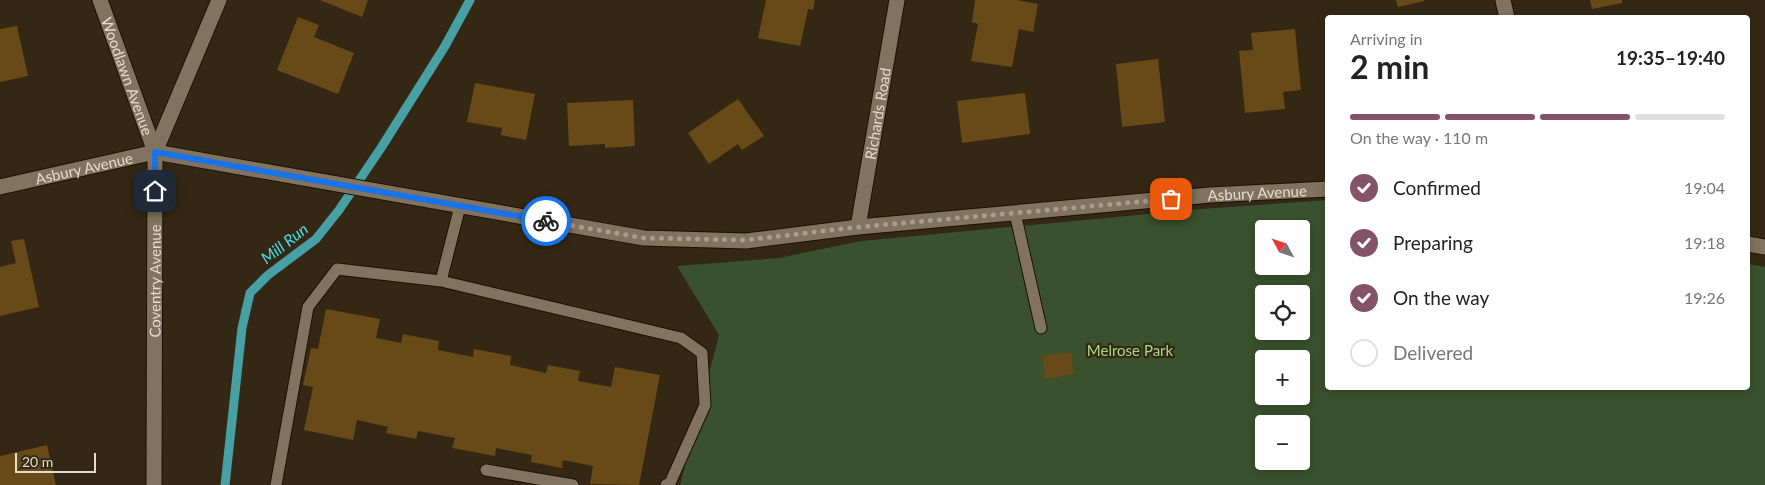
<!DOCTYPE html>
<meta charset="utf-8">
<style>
body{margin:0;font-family:Lato,sans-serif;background:#f2f2f2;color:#222;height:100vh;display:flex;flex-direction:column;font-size:19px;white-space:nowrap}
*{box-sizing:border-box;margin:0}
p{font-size:16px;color:#767676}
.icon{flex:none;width:28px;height:28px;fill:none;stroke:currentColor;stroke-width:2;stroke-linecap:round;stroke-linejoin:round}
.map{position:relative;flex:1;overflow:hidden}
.drawer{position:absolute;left:1325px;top:15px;width:425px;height:375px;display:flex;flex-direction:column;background:#fff;border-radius:5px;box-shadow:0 2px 8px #0003}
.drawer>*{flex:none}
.needle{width:32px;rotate:310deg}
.buttons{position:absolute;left:1255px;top:220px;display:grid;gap:10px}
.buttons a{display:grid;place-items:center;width:55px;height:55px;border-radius:5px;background:#fff;box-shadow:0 2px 8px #0003;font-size:25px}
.scale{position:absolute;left:15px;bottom:12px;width:81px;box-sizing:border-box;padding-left:5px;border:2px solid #e3dcd0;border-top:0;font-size:14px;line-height:18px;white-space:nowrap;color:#e3dcd0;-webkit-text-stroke:4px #342815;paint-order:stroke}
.pin{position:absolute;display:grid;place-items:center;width:42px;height:42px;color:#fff;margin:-21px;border-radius:10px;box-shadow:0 2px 8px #0006}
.courier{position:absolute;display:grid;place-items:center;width:50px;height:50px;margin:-25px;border:4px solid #1a73e8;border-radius:50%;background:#fff;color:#222;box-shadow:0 1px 6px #0007}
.summary em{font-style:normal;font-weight:700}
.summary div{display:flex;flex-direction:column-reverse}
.summary{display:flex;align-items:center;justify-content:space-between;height:85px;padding:0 25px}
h1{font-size:32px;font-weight:700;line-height:38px}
.bar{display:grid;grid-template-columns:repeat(4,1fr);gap:8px 5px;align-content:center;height:60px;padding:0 25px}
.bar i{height:6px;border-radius:4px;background:#e0e0e0}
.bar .on{background:#855367}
.bar p{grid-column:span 4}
ol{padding:0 25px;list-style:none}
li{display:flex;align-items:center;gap:15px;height:55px}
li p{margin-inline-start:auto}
li .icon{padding:5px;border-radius:50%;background:#855367;color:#fff;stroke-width:4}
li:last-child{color:#767676}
li i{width:28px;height:28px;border:2px solid #e0e0e0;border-radius:50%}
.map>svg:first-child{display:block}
.green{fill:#39512c;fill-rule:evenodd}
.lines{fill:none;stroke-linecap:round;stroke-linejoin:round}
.stream{stroke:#47a1a4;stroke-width:9}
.building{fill:#674a17}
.lane-casing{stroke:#1b1101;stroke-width:13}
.street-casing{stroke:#1b1101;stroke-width:17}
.lane{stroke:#81735e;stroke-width:11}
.street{stroke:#81735e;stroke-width:15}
.done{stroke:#a69d8f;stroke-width:5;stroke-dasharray:0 9}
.route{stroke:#1a73e8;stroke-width:6}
.labels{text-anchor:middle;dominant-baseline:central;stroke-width:4.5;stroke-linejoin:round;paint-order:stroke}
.street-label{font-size:15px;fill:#e3dcd0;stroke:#342815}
.park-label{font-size:15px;fill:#a4db86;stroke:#342815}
.water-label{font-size:16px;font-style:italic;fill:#42deeb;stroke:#342815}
</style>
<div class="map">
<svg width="1765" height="485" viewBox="0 0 1765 485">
<rect width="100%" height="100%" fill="#342815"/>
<path class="green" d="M1327,200L1328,388H1748V264L1765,267V485H680L719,335L677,266L779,258L861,241L1201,209ZM1264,229H1301V266H1264ZM1264,294H1301V331H1264ZM1264,359H1301V396H1264ZM1264,424H1301V461H1264Z"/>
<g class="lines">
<path class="stream" d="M225,485L242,328L250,293L268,275L316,239L339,210L381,148L445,46L470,0"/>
</g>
<path class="building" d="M320,0H368L362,17Z
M766,0H815L813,10L808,9L800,46L758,38Z
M975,0H1017L1038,4L1033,32L1019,29L1012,67L971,61L978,24L972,22Z
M1396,0H1424V1L1398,7Z
M1590,0H1622V3L1592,9Z
M298,17L319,25L314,37L354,53L338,94L277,70Z
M17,26L28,76L0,82V29Z
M1295,29L1301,90L1283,92L1285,109L1245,113L1239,51L1253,50L1251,33Z
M1158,59L1165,122L1122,127L1116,64Z
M475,83L535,94L526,140L501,135L502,128L467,122Z
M1025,93L1030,134L962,143L957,101Z
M738,99L764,136L742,150L738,144L709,164L688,133Z
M633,100L635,146L605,148V144L569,146L567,103Z
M24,239L39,307L0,316V267L16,263L11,241Z
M326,309L380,319L376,338L401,343L403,334L439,341L438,350L473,357L474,349L511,356L510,365L546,373L548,365L580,371L578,381L611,387L615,367L660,375L639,485L590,484L593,466L563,460L562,468L531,462L532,455L496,448L495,456L452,448L455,438L418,431L416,439L386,433L388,427L357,420L353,440L304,430L313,387L303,385L311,348L318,349Z
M1071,352L1074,374L1045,379L1042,356Z
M47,445L56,485H0V456Z"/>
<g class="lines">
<g class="lane-casing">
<path id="lane" d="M1015,213L1041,328
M441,281L460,206
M486,470L573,485
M276,485L308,307L337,269L441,281L681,338L702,353L705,405L670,483L666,485"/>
</g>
<g class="street-casing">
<g id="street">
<path id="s1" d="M100,0L155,152"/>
<path d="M1503,0L1507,18"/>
<path id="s2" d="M0,187L155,152L644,238L746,241L858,227L1210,195L1328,189"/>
<path id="s3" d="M858,227L897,0"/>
<path d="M1748,244L1765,247"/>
<path id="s4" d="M154,485L155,152L219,0"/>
</g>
</g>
<use href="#lane" class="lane"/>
<use href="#street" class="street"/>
</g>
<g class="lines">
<path class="done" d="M546,221L644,238L746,240L858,227L1171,199"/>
<path class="route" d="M155,191V152L546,221"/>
</g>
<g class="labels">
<g class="street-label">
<text stroke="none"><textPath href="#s1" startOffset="81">Woodlawn Avenue</textPath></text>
<text stroke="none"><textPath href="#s3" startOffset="115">Richards Road</textPath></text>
<text stroke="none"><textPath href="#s2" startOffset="86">Asbury Avenue</textPath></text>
<text stroke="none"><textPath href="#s2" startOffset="1271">Asbury Avenue</textPath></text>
<text stroke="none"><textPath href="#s4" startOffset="204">Coventry Avenue</textPath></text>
</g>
<g class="park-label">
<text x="1130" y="350">Melrose Park</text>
</g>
<g class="water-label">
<text transform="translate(284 243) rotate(-38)">Mill Run</text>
</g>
</g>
</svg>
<div class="buttons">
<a><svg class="needle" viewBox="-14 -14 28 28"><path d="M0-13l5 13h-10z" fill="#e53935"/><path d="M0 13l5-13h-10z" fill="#767676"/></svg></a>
<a><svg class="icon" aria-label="locate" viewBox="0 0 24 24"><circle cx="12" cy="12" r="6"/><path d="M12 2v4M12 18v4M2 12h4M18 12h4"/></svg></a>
<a>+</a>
<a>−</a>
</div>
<div class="scale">20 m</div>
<div class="pin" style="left:1171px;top:199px;background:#ea580c"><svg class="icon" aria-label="bag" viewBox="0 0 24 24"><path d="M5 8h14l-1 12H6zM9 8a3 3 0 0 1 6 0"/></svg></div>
<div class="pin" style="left:155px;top:191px;background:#1f2937"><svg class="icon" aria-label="home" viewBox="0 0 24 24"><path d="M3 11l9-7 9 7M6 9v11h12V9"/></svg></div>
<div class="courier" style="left:546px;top:221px"><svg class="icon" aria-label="bike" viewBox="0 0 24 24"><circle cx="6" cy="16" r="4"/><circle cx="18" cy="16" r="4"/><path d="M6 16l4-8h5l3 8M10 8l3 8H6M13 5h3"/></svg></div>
<section class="drawer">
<div class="summary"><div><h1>2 min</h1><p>Arriving in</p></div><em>19:35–19:40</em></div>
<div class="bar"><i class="on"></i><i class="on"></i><i class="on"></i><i></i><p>On the way · 110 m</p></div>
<ol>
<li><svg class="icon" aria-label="check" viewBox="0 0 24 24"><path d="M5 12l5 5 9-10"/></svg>Confirmed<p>19:04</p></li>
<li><svg class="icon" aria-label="check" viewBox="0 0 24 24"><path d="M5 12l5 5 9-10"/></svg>Preparing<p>19:18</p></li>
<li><svg class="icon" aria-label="check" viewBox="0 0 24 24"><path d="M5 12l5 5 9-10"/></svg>On the way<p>19:26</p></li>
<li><i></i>Delivered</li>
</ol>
</section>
</div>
